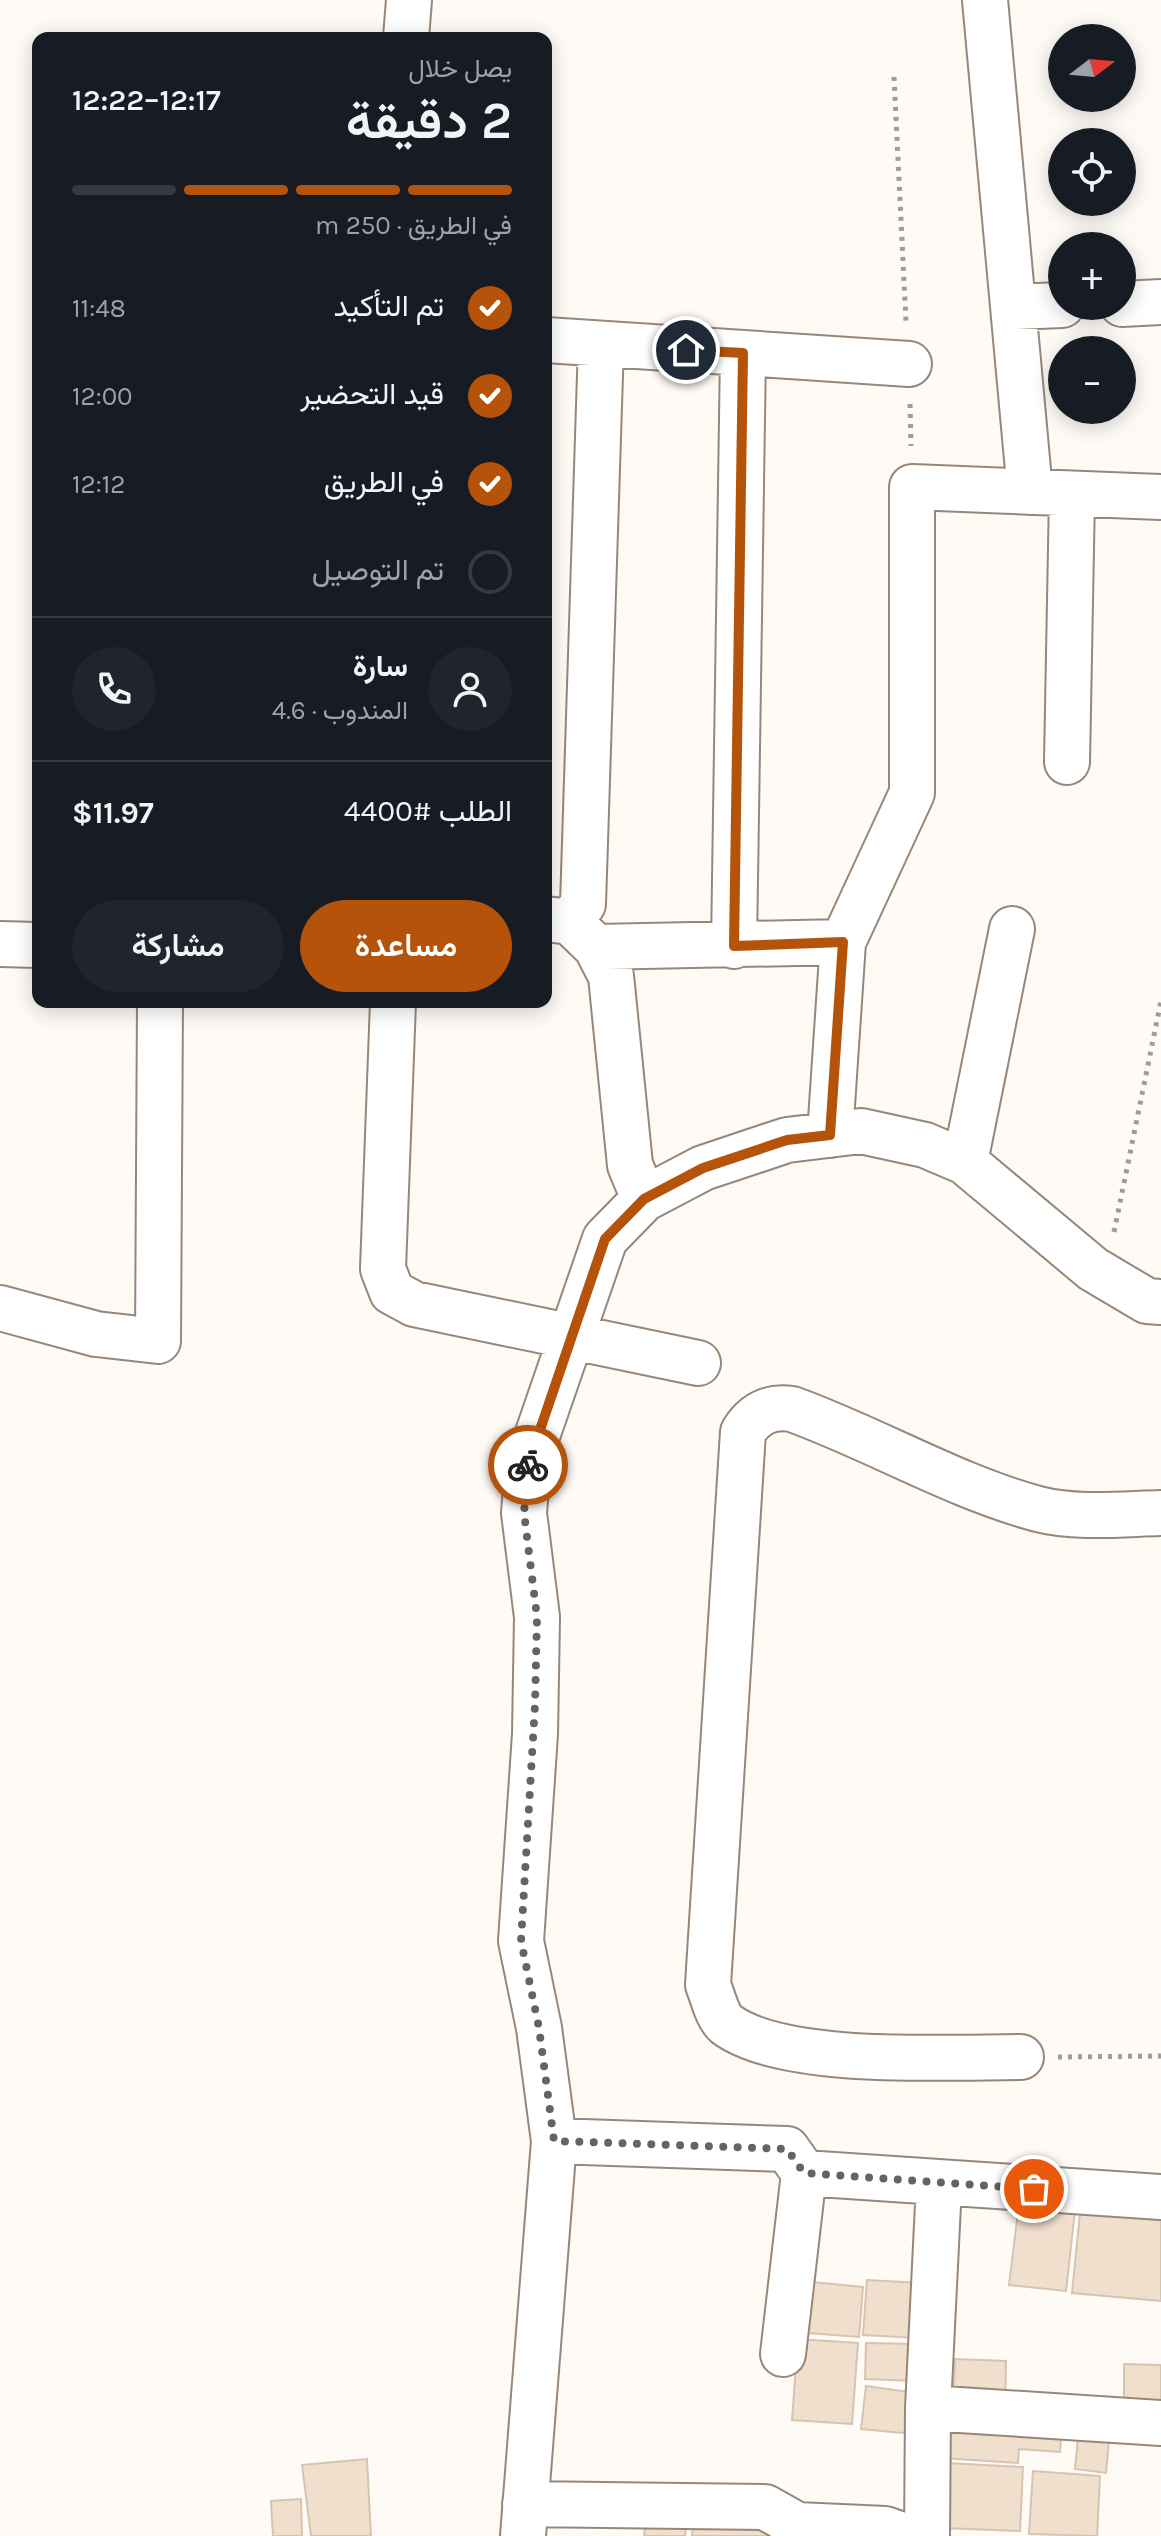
<!DOCTYPE html>
<html lang="ar">
<meta charset="utf-8">
<style>
body{margin:0;font-family:Karla,Vazirmatn,sans-serif;background:#20242c;color:#f1f3f6;direction:rtl;height:100vh;display:flex;flex-direction:column;font-size:30px;white-space:nowrap}
*{box-sizing:border-box;margin:0}
p{font-size:26px;color:#9ea1a6}
.icon{flex:none;width:44px;height:44px;fill:none;stroke:currentColor;stroke-width:2;stroke-linecap:round;stroke-linejoin:round}
.map{position:relative;flex:1;overflow:hidden;direction:ltr}
.side{position:absolute;left:32px;top:32px;width:520px;height:976px;display:flex;flex-direction:column;background:#171b24;border-radius:16px;box-shadow:0 4px 20px #0003;direction:rtl}
.side>*{flex:none}
.needle{width:52px;rotate:74deg}
.fabs{position:absolute;left:1048px;top:24px;display:grid;gap:16px}
.fabs a{display:grid;place-items:center;width:88px;height:88px;border-radius:50%;background:#171b24;box-shadow:0 4px 20px #0003;font-size:40px}
.pin{position:absolute;display:grid;place-items:center;width:68px;height:68px;color:#fff;margin:-34px;border:4px solid #fff;border-radius:50%;box-shadow:0 2px 8px #0007}
.courier{position:absolute;display:grid;place-items:center;width:80px;height:80px;margin:-40px;border:6px solid #b45309;border-radius:50%;background:#fff;color:#222;box-shadow:0 2px 10px #0007}
.overview em{font-style:normal;font-weight:600}
.overview div{display:flex;flex-direction:column-reverse}
.overview{display:flex;align-items:center;justify-content:space-between;height:136px;padding:0 40px}
h1{font-size:52px;font-weight:600;line-height:60px}
.bar{display:grid;grid-template-columns:repeat(4,1fr);gap:12px 8px;align-content:center;height:96px;padding:0 40px}
.bar i{height:10px;border-radius:6px;background:#363941}
.bar .selected{background:#b45309}
.bar p{grid-column:span 4}
.line{display:flex;align-items:center;gap:20px;padding:0 40px;border-top:2px solid #363941}
.line div{flex:1}
.round{display:grid;place-items:center;flex:none;width:84px;height:84px;border-radius:42px;background:#20242c}
ol{padding:0 40px;list-style:none}
li{display:flex;align-items:center;gap:24px;height:88px}
li p{margin-inline-start:auto}
li .icon{padding:8px;border-radius:50%;background:#b45309;color:#fff;stroke-width:4}
li:last-child{color:#9ea1a6}
li i{width:44px;height:44px;border:4px solid #363941;border-radius:50%}
.button{display:flex;gap:16px;margin-top:auto;padding:16px 40px}
.button a{flex:1;height:92px;border-radius:48px;background:#b45309;color:#fff;font-size:32px;font-weight:600;line-height:92px;text-align:center}
.button a+a{background:#20242c;color:#f1f3f6}
.map>svg:first-child{display:block}
.building{fill:#f1dfcd;stroke:#d6c4b3;stroke-width:2}
.lines{fill:none;stroke-linecap:round;stroke-linejoin:round}
.minor-casing{stroke:#988777;stroke-width:48}
.path{stroke:#a19c97;stroke-width:5;stroke-dasharray:4 6;stroke-linecap:butt}
.minor{stroke:#fff;stroke-width:44}
.done{stroke:#68635e;stroke-width:8;stroke-dasharray:0 14.4}
.route{stroke:#b45309;stroke-width:10}
</style>
<div class="map">
<svg width="1161" height="2536" viewBox="0 0 1161 2536">
<rect width="100%" height="100%" fill="#fefaf6"/>
<path class="building" d="M1020,2195L1076,2201L1066,2291L1009,2285Z
M1081,2203L1161,2211V2301L1072,2293Z
M867,2280L921,2283L918,2338L863,2335Z
M801,2281L863,2287L859,2337L796,2332Z
M798,2339L858,2343L852,2424L792,2420Z
M866,2343L918,2344L917,2381L865,2379Z
M955,2359L1006,2361L1005,2409L953,2407Z
M1124,2364L1161,2365V2414H1124Z
M866,2386L917,2393L913,2434L861,2429Z
M945,2416L1062,2425L1060,2452L1019,2449L1018,2463L942,2458Z
M1079,2427L1110,2430L1106,2473L1075,2469Z
M367,2459L371,2536H311L302,2465Z
M947,2463L1023,2467L1020,2531L944,2528Z
M1033,2471L1100,2476L1097,2536L1029,2534Z
M301,2499L302,2536H273L271,2501Z
M647,2510L687,2515L685,2536H644Z
M693,2520L773,2525L772,2536H692Z"/>
<g class="lines">
<g class="minor-casing">
<path id="minor" d="M985,0L1030,492
M406,38L409,0
M1122,304L1161,302
M1013,307L1062,305
M546,340L909,364
M1067,762L1072,494
M546,919L570,922L596,947L611,976L630,1165L644,1199
M570,922L583,904L601,344
M0,944L38,945
M734,946L743,353
M596,947L843,942
M393,1002L383,1269L392,1292L414,1304L698,1363
M830,1135L843,942L912,793V487L1161,497
M965,1162L1012,929
M0,1308L96,1334L158,1341L160,1002
M1021,2057C949,2057 783,2067 726,2024C717,2016 713,1997 708,1985L743,1432C755,1413 770,1406 792,1409C875,1439 953,1486 1038,1509C1076,1519 1122,1514 1161,1513
M554,2141L787,2149L804,2173L783,2354
M804,2173L1161,2197
M928,2408L1161,2423
M525,2504L765,2507L797,2525L885,2529L905,2536
M523,2536L554,2141L539,2028L521,1941L535,1734L537,1617L524,1513L528,1462L605,1239L644,1199L703,1168L787,1140L861,1131L925,1145L965,1162L1093,1269L1147,1301L1161,1302
M927,2536L928,2408L939,2184"/>
</g>
<path class="path" d="M894,77L906,322
M910,404L911,446
M1114,1232L1161,1001
M1058,2057L1161,2056"/>
<use href="#minor" class="minor"/>
</g>
<g class="lines">
<path class="done" d="M528,1465L524,1513L537,1617L535,1705L521,1941L539,2028L554,2141L787,2149L804,2173L1034,2189"/>
<path class="route" d="M528,1465L605,1239L644,1199L703,1168L787,1140L830,1135L843,942L734,946L743,353L686,350"/>
</g>
</svg>
<div class="fabs">
<a><svg class="needle" viewBox="-14 -14 28 28"><path d="M0-13l5 13h-10z" fill="#e53935"/><path d="M0 13l5-13h-10z" fill="#9ea1a6"/></svg></a>
<a><svg class="icon" aria-label="locate" viewBox="0 0 24 24"><circle cx="12" cy="12" r="6"/><path d="M12 2v4M12 18v4M2 12h4M18 12h4"/></svg></a>
<a>+</a>
<a>−</a>
</div>
<div class="pin" style="left:1034px;top:2189px;background:#ea580c"><svg class="icon" aria-label="bag" viewBox="0 0 24 24"><path d="M5 8h14l-1 12H6zM9 8a3 3 0 0 1 6 0"/></svg></div>
<div class="pin" style="left:686px;top:350px;background:#1f2937"><svg class="icon" aria-label="home" viewBox="0 0 24 24"><path d="M3 11l9-7 9 7M6 9v11h12V9"/></svg></div>
<div class="courier" style="left:528px;top:1465px"><svg class="icon" aria-label="bike" viewBox="0 0 24 24"><circle cx="6" cy="16" r="4"/><circle cx="18" cy="16" r="4"/><path d="M6 16l4-8h5l3 8M10 8l3 8H6M13 5h3"/></svg></div>
<section class="side">
<div class="overview"><div><h1>2 دقيقة</h1><p>يصل خلال</p></div><em>12:17–12:22</em></div>
<div class="bar"><i class="selected"></i><i class="selected"></i><i class="selected"></i><i></i><p>في الطريق · 250 m</p></div>
<ol>
<li><svg class="icon" aria-label="check" viewBox="0 0 24 24"><path d="M5 12l5 5 9-10"/></svg>تم التأكيد<p>11:48</p></li>
<li><svg class="icon" aria-label="check" viewBox="0 0 24 24"><path d="M5 12l5 5 9-10"/></svg>قيد التحضير<p>12:00</p></li>
<li><svg class="icon" aria-label="check" viewBox="0 0 24 24"><path d="M5 12l5 5 9-10"/></svg>في الطريق<p>12:12</p></li>
<li><i></i>تم التوصيل</li>
</ol>
<div class="line" style="height:144px"><a class="round"><svg class="icon" aria-label="person" viewBox="0 0 24 24"><circle cx="12" cy="8" r="4"/><path d="M4 21q1-7 8-7t8 7"/></svg></a><div><b>سارة</b><p>المندوب · 4.6</p></div><a class="round"><svg class="icon" aria-label="phone" viewBox="0 0 24 24"><path d="M5 4h4l2 5-3 2q2 4 5 5l2-3 5 2v4C11 20 4 13 5 4z"/></svg></a></div>
<div class="line" style="height:104px"><div>الطلب #4400</div><b>$11.97</b></div>
<div class="button"><a>مساعدة</a><a>مشاركة</a></div>
</section>
</div>
